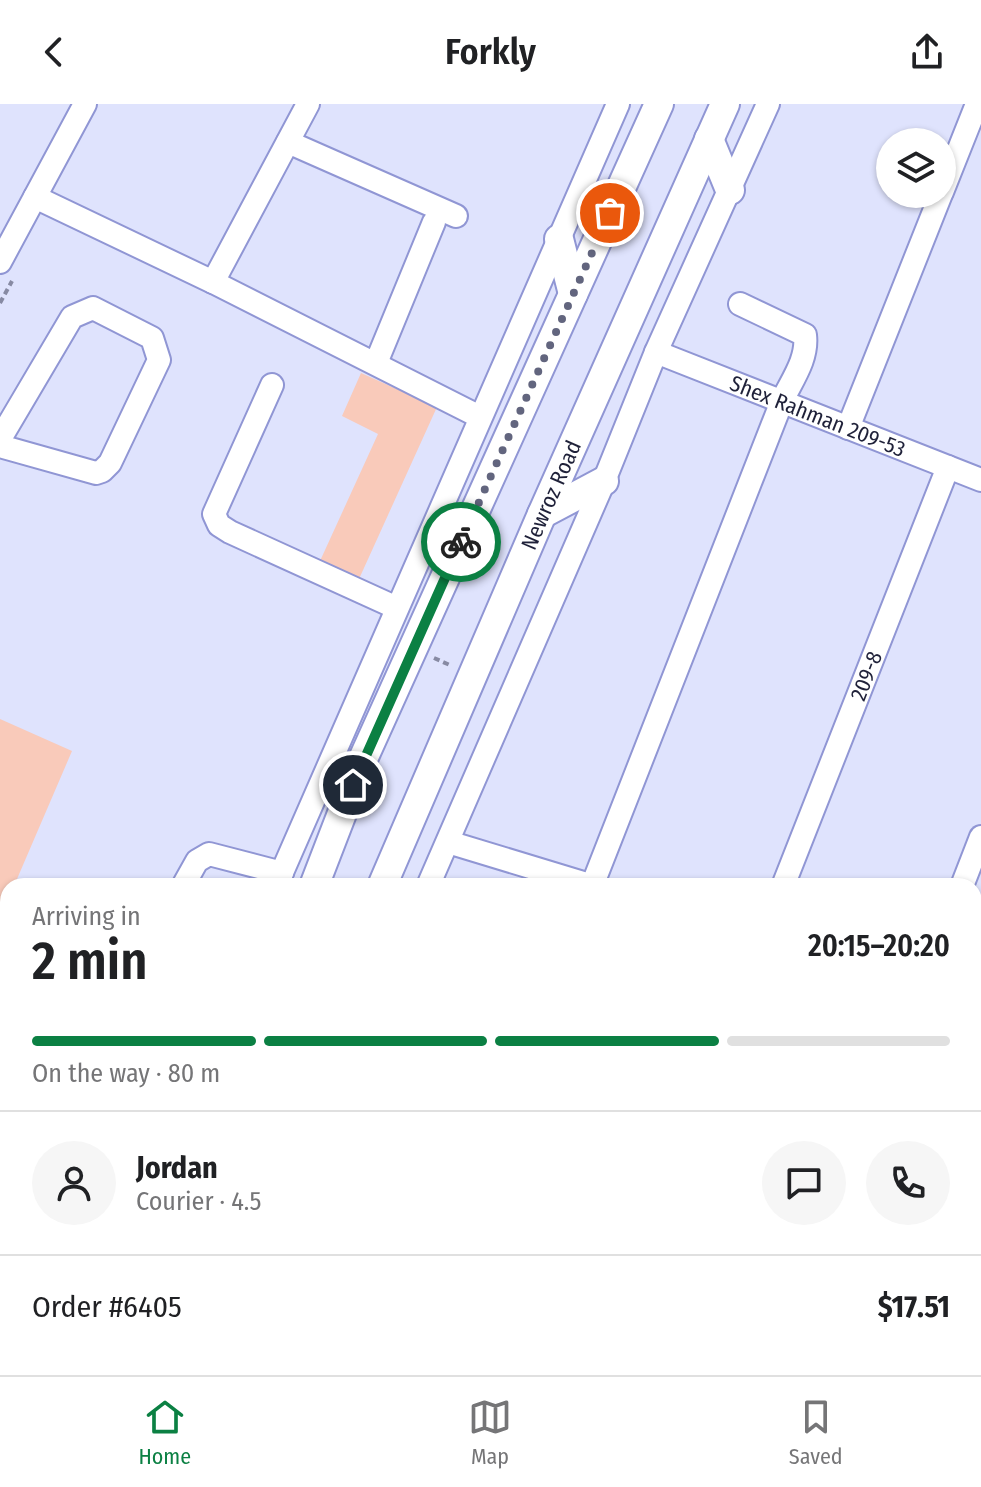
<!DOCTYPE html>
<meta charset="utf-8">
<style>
body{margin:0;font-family:"Fira Sans Condensed",sans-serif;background:#f6f6f6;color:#202124;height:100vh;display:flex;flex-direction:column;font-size:30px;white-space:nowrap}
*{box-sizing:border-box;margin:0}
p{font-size:26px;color:#757577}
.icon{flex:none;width:44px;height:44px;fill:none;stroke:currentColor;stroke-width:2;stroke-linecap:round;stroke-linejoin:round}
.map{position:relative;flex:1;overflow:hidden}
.drawer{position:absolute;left:0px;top:774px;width:982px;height:498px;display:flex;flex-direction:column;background:#fff;border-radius:24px 24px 0 0;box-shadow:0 2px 6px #0004}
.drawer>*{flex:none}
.buttons{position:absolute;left:876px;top:24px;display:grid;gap:16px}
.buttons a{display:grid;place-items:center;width:80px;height:80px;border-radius:50%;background:#fff;box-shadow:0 2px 6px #0004;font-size:40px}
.pin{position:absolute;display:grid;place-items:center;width:68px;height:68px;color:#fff;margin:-34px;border:4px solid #fff;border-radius:50%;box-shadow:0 2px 8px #0007}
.courier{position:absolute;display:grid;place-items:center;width:80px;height:80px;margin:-40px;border:6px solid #0b8043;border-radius:50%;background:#fff;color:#222;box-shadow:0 2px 10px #0007}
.summary em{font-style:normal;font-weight:600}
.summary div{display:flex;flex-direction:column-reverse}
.summary{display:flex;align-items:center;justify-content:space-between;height:136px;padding:0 32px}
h1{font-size:52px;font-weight:600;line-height:60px}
.bar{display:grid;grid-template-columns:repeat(4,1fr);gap:12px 8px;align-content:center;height:96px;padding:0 32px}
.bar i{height:10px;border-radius:6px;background:#e0e0e0}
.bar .current{background:#0b8043}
.bar p{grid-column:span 4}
.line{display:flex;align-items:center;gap:20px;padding:0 32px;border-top:2px solid #e0e0e0}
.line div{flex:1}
.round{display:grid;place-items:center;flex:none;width:84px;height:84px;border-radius:42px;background:#f6f6f6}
header{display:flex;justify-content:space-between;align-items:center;height:104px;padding:0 32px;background:#fff;font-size:36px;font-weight:600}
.tab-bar{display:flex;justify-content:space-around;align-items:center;height:112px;border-top:2px solid #e0e0e0;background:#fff;font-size:22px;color:#757577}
.tab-bar a{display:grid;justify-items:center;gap:4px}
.tab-bar .current{color:#0b8043}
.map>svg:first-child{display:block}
.built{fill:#d2d6f4}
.green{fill:#f9caba}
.building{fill:#a0a7e3;stroke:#7379b4;stroke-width:2}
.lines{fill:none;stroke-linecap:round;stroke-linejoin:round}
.minor-casing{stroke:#9096d4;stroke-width:26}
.major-casing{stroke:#9096d4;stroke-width:32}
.path{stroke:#878aa3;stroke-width:4;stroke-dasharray:6 4;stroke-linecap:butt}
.minor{stroke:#fff;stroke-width:22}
.major{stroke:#fff;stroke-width:28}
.done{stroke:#62657e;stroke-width:8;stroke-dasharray:0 14.4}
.route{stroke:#0b8043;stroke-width:10}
.labels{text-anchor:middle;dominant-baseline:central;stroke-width:8;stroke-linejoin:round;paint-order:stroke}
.street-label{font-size:22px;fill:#1f2139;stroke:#dfe3fd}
</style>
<header><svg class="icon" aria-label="back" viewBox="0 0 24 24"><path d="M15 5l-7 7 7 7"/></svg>Forkly<svg class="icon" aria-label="share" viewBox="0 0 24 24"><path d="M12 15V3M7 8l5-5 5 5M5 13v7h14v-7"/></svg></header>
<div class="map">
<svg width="981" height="1271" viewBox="0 0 981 1271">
<rect width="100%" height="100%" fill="#dfe3fd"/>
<path class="built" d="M0,1038L8,1041L9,1264L6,1271H0Z"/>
<path class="green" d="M361,269L437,303L359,475L320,457L378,330L342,312Z
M0,615L72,647L14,782H8V795L0,814Z
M974,1033L981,1036V1148L974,1145Z"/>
<path class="building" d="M242,1264H302L299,1271H239Z
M429,1264H477L474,1271H445Z
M477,1264H517L535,1271H474Z
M517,1264H545L542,1271Z
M614,1264H629L644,1271H611Z
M630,1264H678L675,1271H646Z
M679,1264H696L712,1271H676Z
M697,1264H745L742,1271H713Z
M782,1264H841L860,1271H791L780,1267Z
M863,1264H923L931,1267L930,1271H861Z"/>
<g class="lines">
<g class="minor-casing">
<g id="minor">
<path d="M288,38L456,112"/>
<path d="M942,88L977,0"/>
<path d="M35,93L213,178L480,313"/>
<path d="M0,158L85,0"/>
<path d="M213,178L308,0"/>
<path id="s1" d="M656,248L981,376"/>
<path d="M376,259L434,118"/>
<path d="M272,281L214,410L219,421L230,428L397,504"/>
<path d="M848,324L941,90"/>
<path d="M0,335L72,213L93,204L152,234L159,256L110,359L102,367L96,369L0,342"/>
<path d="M448,738L593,782"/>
<path d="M183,782L197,757L209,750L282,769"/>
<path d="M276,782L618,0"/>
<path d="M428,782L604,377L656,248L768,0"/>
<path d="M592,782L782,297C792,276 808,255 805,231L740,200"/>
<path id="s2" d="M783,782L948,363"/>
<path d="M962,782L981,733"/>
<path d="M974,1016L981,1019"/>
<path d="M974,1162L981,1164"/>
<path d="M0,1213L8,1216"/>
<path d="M399,1271L402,1264"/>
<path d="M585,1271L588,1264"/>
<path d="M768,1271L771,1264"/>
<path d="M972,1271L981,1249"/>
</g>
</g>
<g class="major-casing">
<g id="major">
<path d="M709,35L730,86"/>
<path d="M559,135L573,190"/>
<path d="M542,410L604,377"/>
<path d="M314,782L363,655L659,0"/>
<path id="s3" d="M382,782L542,410L725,0"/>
<path d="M110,1271L113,1264"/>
<path d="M173,1271L176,1264"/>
</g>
</g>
<path class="path" d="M0,199L12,177
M434,554L452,562
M50,1271L54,1264
M219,1271L222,1264"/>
<use href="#minor" class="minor"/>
<use href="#major" class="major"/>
</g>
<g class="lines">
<path class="done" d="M461,438L610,109"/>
<path class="route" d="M353,681L461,438"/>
</g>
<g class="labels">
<g class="street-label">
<text stroke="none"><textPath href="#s1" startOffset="174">Shex Rahman 209-53</textPath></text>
<text stroke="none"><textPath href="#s3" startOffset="426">Newroz Road</textPath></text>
<text stroke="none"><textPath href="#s2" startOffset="226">209-8</textPath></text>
</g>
</g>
</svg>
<div class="buttons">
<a><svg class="icon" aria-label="layers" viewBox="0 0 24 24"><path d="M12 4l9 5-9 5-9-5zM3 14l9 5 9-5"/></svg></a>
</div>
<div class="pin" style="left:610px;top:109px;background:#ea580c"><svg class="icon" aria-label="bag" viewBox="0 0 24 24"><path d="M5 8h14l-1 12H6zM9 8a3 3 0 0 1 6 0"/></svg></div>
<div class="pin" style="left:353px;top:681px;background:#1f2937"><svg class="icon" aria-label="home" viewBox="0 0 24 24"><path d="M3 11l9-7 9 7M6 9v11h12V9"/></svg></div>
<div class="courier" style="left:461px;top:438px"><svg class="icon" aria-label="bike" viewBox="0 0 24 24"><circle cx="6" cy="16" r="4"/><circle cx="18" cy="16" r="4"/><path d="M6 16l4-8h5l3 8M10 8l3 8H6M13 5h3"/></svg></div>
<section class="drawer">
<div class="summary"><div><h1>2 min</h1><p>Arriving in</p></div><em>20:15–20:20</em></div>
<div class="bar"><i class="current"></i><i class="current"></i><i class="current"></i><i></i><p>On the way · 80 m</p></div>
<div class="line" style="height:144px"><a class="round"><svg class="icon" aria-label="person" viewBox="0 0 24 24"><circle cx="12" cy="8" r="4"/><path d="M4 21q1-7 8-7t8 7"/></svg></a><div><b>Jordan</b><p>Courier · 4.5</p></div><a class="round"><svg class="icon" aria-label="chat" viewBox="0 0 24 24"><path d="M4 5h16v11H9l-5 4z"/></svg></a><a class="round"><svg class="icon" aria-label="phone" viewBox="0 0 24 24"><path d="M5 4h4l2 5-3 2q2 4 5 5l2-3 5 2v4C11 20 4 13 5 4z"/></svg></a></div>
<div class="line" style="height:104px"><div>Order #6405</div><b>$17.51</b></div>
</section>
</div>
<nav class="tab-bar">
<a class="current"><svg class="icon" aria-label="home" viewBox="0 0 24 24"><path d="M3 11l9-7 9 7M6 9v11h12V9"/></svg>Home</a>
<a><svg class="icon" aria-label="map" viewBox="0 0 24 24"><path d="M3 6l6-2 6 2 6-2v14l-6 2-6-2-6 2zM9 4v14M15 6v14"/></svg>Map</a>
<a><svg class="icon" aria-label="saved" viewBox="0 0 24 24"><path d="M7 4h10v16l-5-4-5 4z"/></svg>Saved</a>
</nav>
